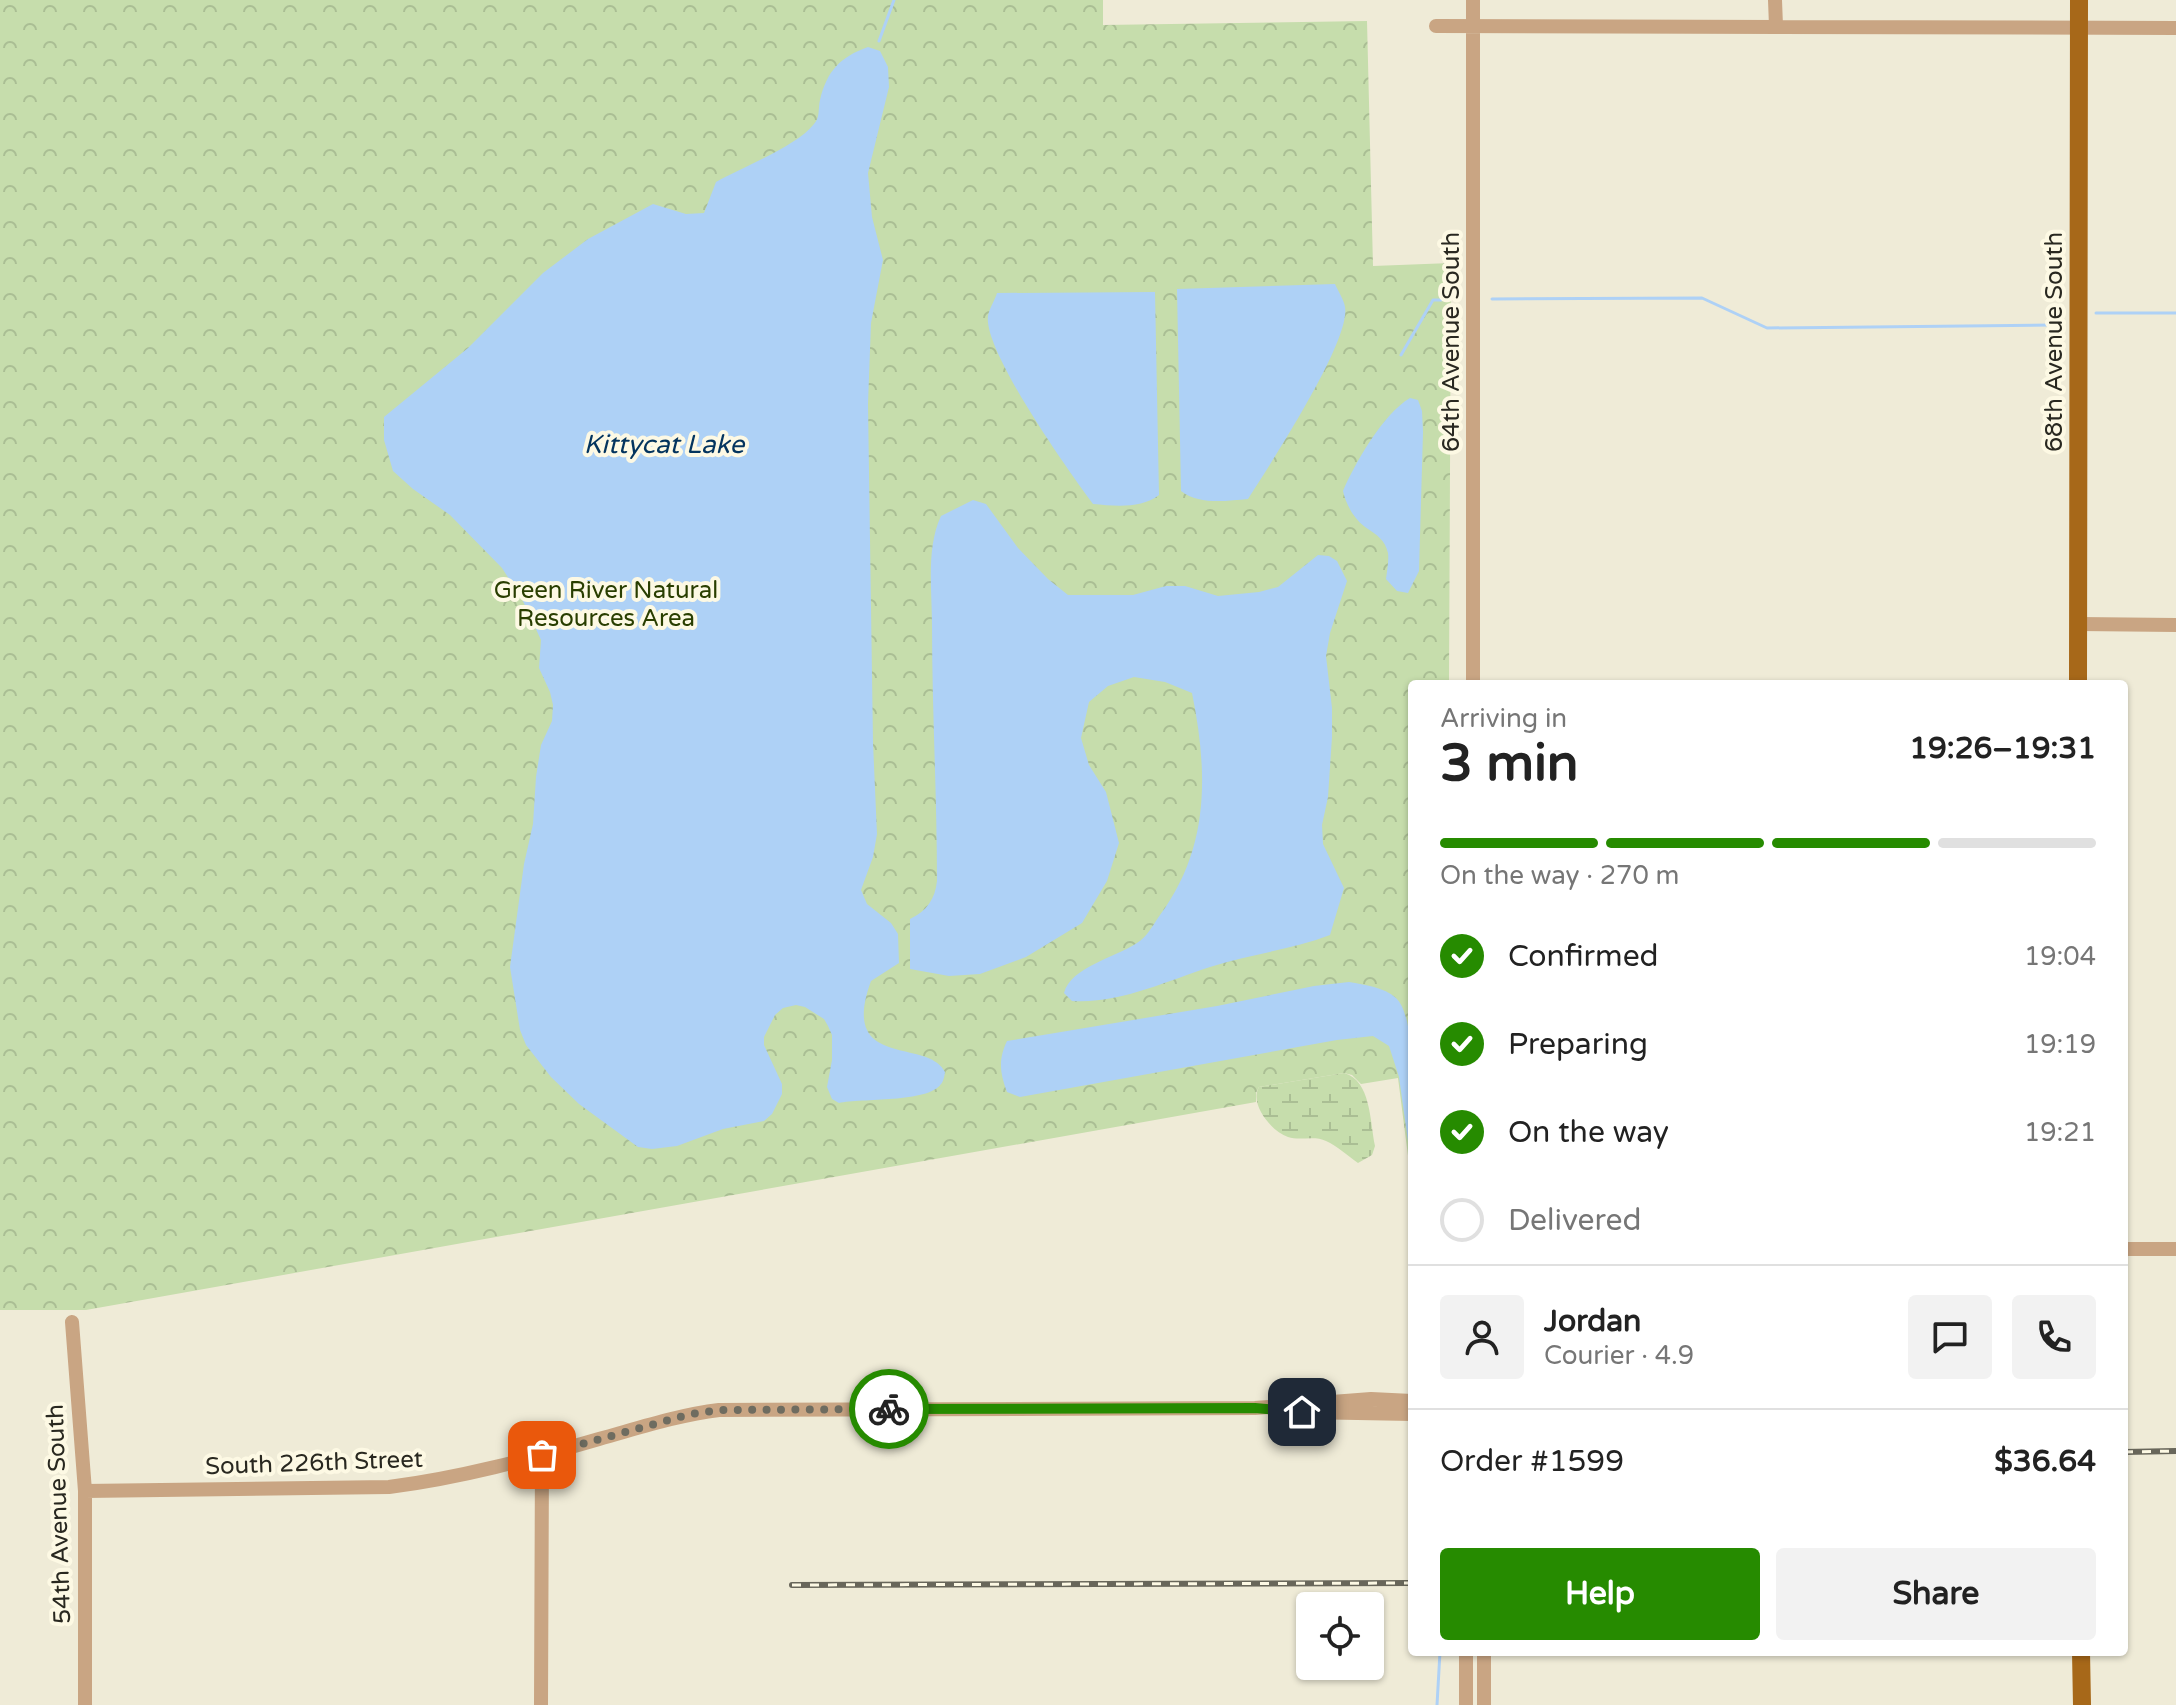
<!DOCTYPE html>
<meta charset="utf-8">
<style>
body{margin:0;font-family:"Varela Round",sans-serif;background:#f2f2f2;color:#222;height:100vh;display:flex;flex-direction:column;font-size:30px;white-space:nowrap}
*{box-sizing:border-box;margin:0}
p{font-size:26px;color:#767676}
.icon{flex:none;width:44px;height:44px;fill:none;stroke:currentColor;stroke-width:2;stroke-linecap:round;stroke-linejoin:round}
.map{position:relative;flex:1;overflow:hidden}
.panel{position:absolute;left:1408px;top:680px;width:720px;height:976px;display:flex;flex-direction:column;background:#fff;border-radius:8px;box-shadow:0 2px 6px #0004}
.panel>*{flex:none}
.buttons{position:absolute;left:1296px;top:1592px;display:grid;gap:16px}
.buttons a{display:grid;place-items:center;width:88px;height:88px;border-radius:8px;background:#fff;box-shadow:0 2px 6px #0004;font-size:40px}
.pin{position:absolute;display:grid;place-items:center;width:68px;height:68px;color:#fff;margin:-34px;border-radius:16px;box-shadow:0 4px 12px #0006}
.courier{position:absolute;display:grid;place-items:center;width:80px;height:80px;margin:-40px;border:6px solid #268b00;border-radius:50%;background:#fff;color:#222;box-shadow:0 2px 10px #0007}
.head em{font-style:normal;font-weight:700}
.head div{display:flex;flex-direction:column-reverse}
.head{display:flex;align-items:center;justify-content:space-between;height:136px;padding:0 32px}
h1{font-size:52px;font-weight:700;line-height:60px}
.bar{display:grid;grid-template-columns:repeat(4,1fr);gap:12px 8px;align-content:center;height:96px;padding:0 32px}
.bar i{height:10px;border-radius:6px;background:#e0e0e0}
.bar .selected{background:#268b00}
.bar p{grid-column:span 4}
.line{display:flex;align-items:center;gap:20px;padding:0 32px;border-top:2px solid #e0e0e0}
.line div{flex:1}
.round{display:grid;place-items:center;flex:none;width:84px;height:84px;border-radius:8px;background:#f2f2f2}
ol{padding:0 32px;list-style:none}
li{display:flex;align-items:center;gap:24px;height:88px}
li p{margin-inline-start:auto}
li .icon{padding:8px;border-radius:50%;background:#268b00;color:#fff;stroke-width:4}
li:last-child{color:#767676}
li i{width:44px;height:44px;border:4px solid #e0e0e0;border-radius:50%}
.cta{display:flex;gap:16px;margin-top:auto;padding:16px 32px}
.cta a{flex:1;height:92px;border-radius:8px;background:#268b00;color:#fff;font-size:32px;font-weight:700;line-height:92px;text-align:center}
.cta a+a{background:#f2f2f2;color:#222}
.map>svg:first-child{display:block}
.wetland{fill:url(#wetland-marsh)}
.park{fill:url(#park-crowns)}
.water{fill:#aed1f6}
.lines{fill:none;stroke-linecap:round;stroke-linejoin:round}
.stream{stroke:#aed1f6;stroke-width:3}
.minor{stroke:#c9a583;stroke-width:14}
.major{stroke:#a76819;stroke-width:18}
.rail-casing{stroke:#68665a;stroke-width:6}
.rail{stroke:#fdf9e4;stroke-width:3;stroke-dasharray:9;stroke-linecap:butt}
.done{stroke:#6e6c60;stroke-width:8;stroke-dasharray:0 14.4}
.route{stroke:#268b00;stroke-width:10}
.labels{text-anchor:middle;dominant-baseline:central;stroke-width:8;stroke-linejoin:round;paint-order:stroke}
.street-label{font-size:24px;fill:#292820;stroke:#fdf9e4}
.park-label{font-size:24px;fill:#293e00;stroke:#fdf9e4}
.water-label{font-size:26px;font-style:italic;fill:#03345e;stroke:#fdf9e4}
</style>
<div class="map">
<svg width="2176" height="1705" viewBox="0 0 2176 1705">
<defs>
<pattern id="wetland-marsh" width="20" height="14" patternUnits="userSpaceOnUse" patternTransform="scale(2)"><rect width="20" height="14" fill="#c6ddac"/><path d="M1 5h8M5 5V1M11 12h8M15 12V8" fill="none" stroke="#aabe94"/></pattern>
<pattern id="park-crowns" width="20" height="18" patternUnits="userSpaceOnUse" patternTransform="scale(2)"><rect width="20" height="18" fill="#c6ddac"/><path d="M2 6a3 3 0 1 1 6 0M12 15a3 3 0 1 1 6 0" fill="none" stroke="#aabe94"/></pattern>
</defs>
<rect width="100%" height="100%" fill="#efebd7"/>
<path class="wetland" d="M1344,1073C1371,1080 1370,1122 1375,1146L1372,1155L1358,1163C1348,1156 1337,1146 1326,1141C1315,1135 1300,1141 1288,1137C1271,1131 1249,1104 1259,1087Z"/>
<path class="park" d="M0,0H1103V25L1367,21L1373,266L1451,263L1449,684H1412V1187L1398,1078L1361,1084L1352,1075L1344,1073L1259,1087L1256,1093V1102L86,1310H0Z"/>
<path class="water" d="M868,47L880,51L888,67L889,87L868,173L872,217L883,260L871,323L868,404L873,743L877,834L873,857L861,890L867,904L891,923L898,934L899,963L871,981C838,1071 928,1037 945,1072C945,1074 943,1083 941,1084C928,1103 861,1098 839,1103L832,1099L827,1087L832,1060V1035L828,1026L824,1019L805,1007L796,1005L783,1008L775,1015L764,1037V1045L782,1084V1094L772,1114L764,1121L723,1129L677,1146L652,1149L638,1147L579,1104L551,1077L526,1045L520,1030L510,967L524,864L533,824L536,777L541,745L552,721L553,705L550,692L539,668L541,640L522,599L502,568L450,515L413,489L393,471L384,440V417L468,348L543,273L588,239L653,204L686,214L704,213L716,182C743,167 797,146 814,124C820,118 818,109 820,100C827,71 840,57 868,47Z
M1335,284C1338,291 1344,300 1345,307C1351,341 1269,466 1248,499C1226,501 1199,505 1181,491L1177,289Z
M1155,292L1159,495C1141,509 1115,506 1093,504C1070,473 983,351 988,316C989,309 995,300 997,293Z
M1410,398L1418,400L1422,411L1423,432L1419,571L1408,593L1397,591L1386,579C1387,571 1389,561 1388,553C1385,540 1377,535 1368,529C1355,521 1346,505 1343,491C1355,463 1383,414 1410,398Z
M973,500L986,504L1018,548L1048,579L1068,595H1133L1166,586H1185L1218,596L1259,592L1278,587L1318,555L1329,556L1337,561L1347,581L1330,633L1326,656L1332,708V737L1328,797L1322,825L1323,844L1344,888L1330,935C1291,950 1250,954 1210,967C1167,981 1119,1004 1072,1001L1064,993C1071,967 1114,958 1137,943C1147,937 1153,925 1160,915C1210,847 1208,772 1192,693L1165,682L1134,677L1108,686L1089,702L1081,738L1089,765L1106,792L1119,843L1107,881L1082,923L1026,957L980,974L949,976L910,969V919C927,911 935,899 937,881C937,796 932,710 932,625C932,590 926,548 941,516Z
M1349,982C1365,985 1384,987 1396,998C1420,1020 1412,1136 1412,1170L1399,1077L1389,1046L1373,1036L1337,1040L1020,1097L1007,1092C1000,1073 998,1060 1007,1041L1217,1006L1314,986Z"/>
<g class="lines">
<path class="stream" d="M879,41L894,0
M1492,299L1702,298L1767,328L2052,325
M2096,313H2176
M1401,355L1433,300H1441
M1437,1705L1440,1652"/>
<path class="minor" d="M1775,0L1776,26
M1436,26L2176,28
M2079,624L2176,625
M1473,684V0
M2124,1249H2176
M72,1322L85,1491V1705
M1303,1412L1412,1414
M85,1491L389,1487C460,1478 530,1459 599,1439C639,1428 678,1415 719,1410L1255,1408L1371,1399L1412,1401
M1466,1652V1705
M1484,1652V1705
M541,1705L542,1455"/>
<path class="major" d="M2078,684L2079,0
M2081,1652L2082,1705"/>
<g class="rail-casing">
<path id="rail" d="M2124,1452L2176,1451
M792,1585L1412,1583"/>
</g>
<use href="#rail" class="rail"/>
</g>
<g class="lines">
<path class="done" d="M542,1455L691,1414L719,1410L889,1409"/>
<path class="route" d="M889,1409L1255,1408L1302,1412"/>
</g>
<g class="labels">
<g class="street-label">
<text transform="translate(1451 342) rotate(-90)">64th Avenue South</text>
<text transform="translate(2054 342) rotate(-90)">68th Avenue South</text>
<text transform="translate(314 1463) rotate(-2)">South 226th Street</text>
<text transform="translate(59 1514) rotate(-92)">54th Avenue South</text>
</g>
<g class="park-label">
<text x="606" y="590">Green River Natural<tspan x="606" dy="28">Resources Area</tspan></text>
</g>
<g class="water-label">
<text x="664" y="444">Kittycat Lake</text>
</g>
</g>
</svg>
<div class="buttons">
<a><svg class="icon" aria-label="locate" viewBox="0 0 24 24"><circle cx="12" cy="12" r="6"/><path d="M12 2v4M12 18v4M2 12h4M18 12h4"/></svg></a>
</div>
<div class="pin" style="left:542px;top:1455px;background:#ea580c"><svg class="icon" aria-label="bag" viewBox="0 0 24 24"><path d="M5 8h14l-1 12H6zM9 8a3 3 0 0 1 6 0"/></svg></div>
<div class="pin" style="left:1302px;top:1412px;background:#1f2937"><svg class="icon" aria-label="home" viewBox="0 0 24 24"><path d="M3 11l9-7 9 7M6 9v11h12V9"/></svg></div>
<div class="courier" style="left:889px;top:1409px"><svg class="icon" aria-label="bike" viewBox="0 0 24 24"><circle cx="6" cy="16" r="4"/><circle cx="18" cy="16" r="4"/><path d="M6 16l4-8h5l3 8M10 8l3 8H6M13 5h3"/></svg></div>
<section class="panel">
<div class="head"><div><h1>3 min</h1><p>Arriving in</p></div><em>19:26–19:31</em></div>
<div class="bar"><i class="selected"></i><i class="selected"></i><i class="selected"></i><i></i><p>On the way · 270 m</p></div>
<ol>
<li><svg class="icon" aria-label="check" viewBox="0 0 24 24"><path d="M5 12l5 5 9-10"/></svg>Confirmed<p>19:04</p></li>
<li><svg class="icon" aria-label="check" viewBox="0 0 24 24"><path d="M5 12l5 5 9-10"/></svg>Preparing<p>19:19</p></li>
<li><svg class="icon" aria-label="check" viewBox="0 0 24 24"><path d="M5 12l5 5 9-10"/></svg>On the way<p>19:21</p></li>
<li><i></i>Delivered</li>
</ol>
<div class="line" style="height:144px"><a class="round"><svg class="icon" aria-label="person" viewBox="0 0 24 24"><circle cx="12" cy="8" r="4"/><path d="M4 21q1-7 8-7t8 7"/></svg></a><div><b>Jordan</b><p>Courier · 4.9</p></div><a class="round"><svg class="icon" aria-label="chat" viewBox="0 0 24 24"><path d="M4 5h16v11H9l-5 4z"/></svg></a><a class="round"><svg class="icon" aria-label="phone" viewBox="0 0 24 24"><path d="M5 4h4l2 5-3 2q2 4 5 5l2-3 5 2v4C11 20 4 13 5 4z"/></svg></a></div>
<div class="line" style="height:104px"><div>Order #1599</div><b>$36.64</b></div>
<div class="cta"><a>Help</a><a>Share</a></div>
</section>
</div>
